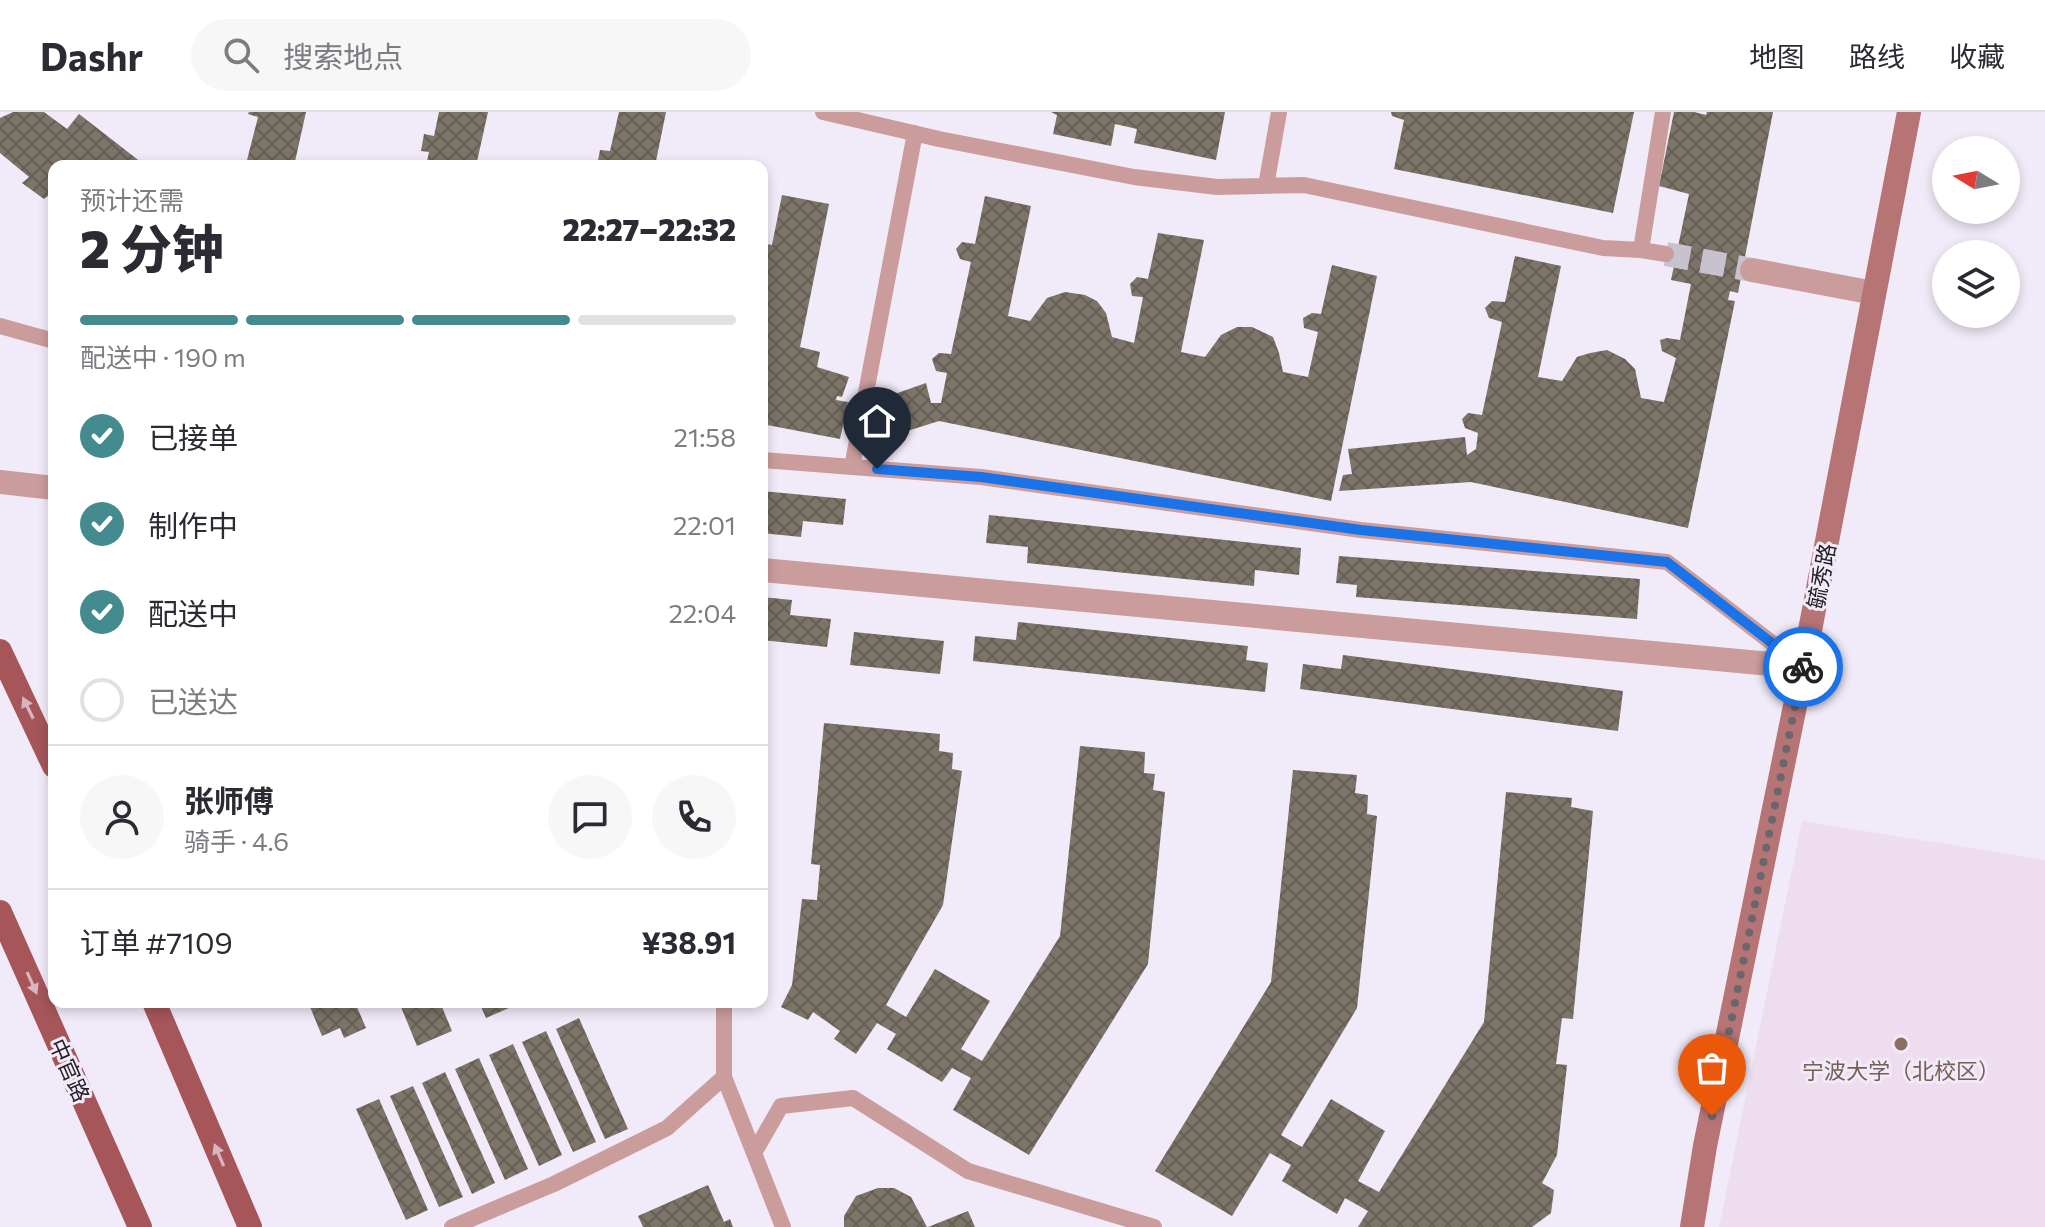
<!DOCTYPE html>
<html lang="zh">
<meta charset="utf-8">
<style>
body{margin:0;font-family:Commissioner,"Noto Sans SC",sans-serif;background:#f7f7f7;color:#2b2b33;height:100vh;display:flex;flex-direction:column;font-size:30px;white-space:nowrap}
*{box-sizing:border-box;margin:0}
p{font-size:26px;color:#7c7c81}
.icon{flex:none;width:44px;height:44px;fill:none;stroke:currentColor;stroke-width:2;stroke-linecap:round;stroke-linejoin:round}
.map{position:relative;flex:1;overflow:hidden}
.sheet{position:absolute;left:48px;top:48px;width:720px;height:848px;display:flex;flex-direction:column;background:#fff;border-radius:16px;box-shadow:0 4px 12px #0003}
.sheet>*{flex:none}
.needle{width:52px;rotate:280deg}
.fabs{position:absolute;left:1932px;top:24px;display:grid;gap:16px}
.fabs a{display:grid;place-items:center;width:88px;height:88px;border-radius:50%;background:#fff;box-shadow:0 4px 12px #0003;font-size:40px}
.pin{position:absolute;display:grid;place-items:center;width:68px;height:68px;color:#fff;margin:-82px -34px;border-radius:50% 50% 50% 0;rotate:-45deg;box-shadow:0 0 8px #0007}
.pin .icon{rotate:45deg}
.courier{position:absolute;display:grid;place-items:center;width:80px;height:80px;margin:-40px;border:6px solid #1a73e8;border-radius:50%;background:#fff;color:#222;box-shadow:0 2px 10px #0007}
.summary em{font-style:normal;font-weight:800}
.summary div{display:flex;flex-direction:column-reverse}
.summary{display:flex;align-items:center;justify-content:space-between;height:136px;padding:0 32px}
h1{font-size:52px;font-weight:800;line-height:60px}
.bar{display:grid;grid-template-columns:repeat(4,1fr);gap:12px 8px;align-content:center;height:96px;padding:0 32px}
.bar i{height:10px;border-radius:6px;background:#e1e1e2}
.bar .active{background:#438b8e}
.bar p{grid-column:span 4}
.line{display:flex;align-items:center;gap:20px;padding:0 32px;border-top:2px solid #e1e1e2}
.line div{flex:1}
.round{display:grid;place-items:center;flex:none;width:84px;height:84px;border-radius:42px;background:#f7f7f7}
ol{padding:0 32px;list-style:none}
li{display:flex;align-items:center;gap:24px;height:88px}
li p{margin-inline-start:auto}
li .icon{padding:8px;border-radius:50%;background:#438b8e;color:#fff;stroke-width:4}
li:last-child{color:#7c7c81}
li i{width:44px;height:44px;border:4px solid #e1e1e2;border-radius:50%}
header{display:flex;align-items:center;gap:48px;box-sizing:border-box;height:112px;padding:0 40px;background:#fff;border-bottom:2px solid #e1e1e2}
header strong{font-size:38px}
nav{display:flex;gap:44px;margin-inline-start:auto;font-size:28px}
.search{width:560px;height:72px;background:#f7f7f7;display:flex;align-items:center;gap:20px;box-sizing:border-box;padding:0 28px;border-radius:44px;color:#7c7c81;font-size:30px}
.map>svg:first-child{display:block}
.education{fill:#eeddef}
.building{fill:url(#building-cross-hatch)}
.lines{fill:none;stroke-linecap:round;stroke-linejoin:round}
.street-tunnel{stroke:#c8c1ce;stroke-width:24;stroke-dasharray:24 12;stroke-linecap:butt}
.lane{stroke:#cb9c9c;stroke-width:16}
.street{stroke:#cb9c9c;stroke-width:24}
.secondary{stroke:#b67475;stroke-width:24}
.primary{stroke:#a65659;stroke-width:24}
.oneway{fill:#d7b6c0}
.done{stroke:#6a666e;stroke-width:8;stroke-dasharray:0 14.4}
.route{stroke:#1a73e8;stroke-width:10}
.education-dot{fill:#8d6e63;stroke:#f1eaf8;stroke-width:3}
.labels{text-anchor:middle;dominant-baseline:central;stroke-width:6;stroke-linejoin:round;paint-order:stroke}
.street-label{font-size:22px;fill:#221f24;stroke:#f1eaf8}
.education-label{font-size:22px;fill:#785e54;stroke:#f1eaf8}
</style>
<header>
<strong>Dashr</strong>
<div class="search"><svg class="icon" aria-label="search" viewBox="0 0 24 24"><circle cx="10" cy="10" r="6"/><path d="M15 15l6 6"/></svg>搜索地点</div>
<nav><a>地图</a><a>路线</a><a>收藏</a></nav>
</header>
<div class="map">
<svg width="2045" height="1115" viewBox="0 0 2045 1115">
<defs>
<pattern id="building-cross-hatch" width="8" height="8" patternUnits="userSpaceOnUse" patternTransform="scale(2)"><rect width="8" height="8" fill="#7c7469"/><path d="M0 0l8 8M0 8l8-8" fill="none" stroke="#655f56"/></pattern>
</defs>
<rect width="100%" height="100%" fill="#f1eaf8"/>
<path class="education" d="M1802,709L2045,748V1115H1719Z"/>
<path class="building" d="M13,0H44L67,17L79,2L146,54H54V90L48,84L44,87L22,71L29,65L0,41V6Z
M249,0H306L294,54H229L230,48L246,52L258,5L248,2Z
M439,0H488L476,54H426L429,40L421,39L424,22L434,24Z
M619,0H666L655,54H597L600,38L610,39Z
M1051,0H1225L1216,48L1134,31L1137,17L1115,12L1111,34L1053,22L1057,3Z
M1391,0H1634L1613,101L1394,57L1404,8L1392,4Z
M1674,0H1694L1706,3L1707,0H1773L1738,181L1730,179L1728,188L1735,189L1688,416L1471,370L1339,379L1343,363L1352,362L1348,337L1465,325L1467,343L1476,337L1478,321L1465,316L1462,307L1468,301L1482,303L1502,210L1489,206L1485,196L1492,189L1505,190L1515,144L1561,154L1538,265L1562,269L1577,245L1590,241L1607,238L1625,247L1635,257L1641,286L1664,290L1676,246L1662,239L1660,228L1667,226L1680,228L1691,172L1671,168L1689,82L1659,74Z
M782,83L829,92L800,235L820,240L817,255L849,265L842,285L837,284L836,288L848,290L840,327L762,312V182L768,147L762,146V131L772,133Z
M985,84L1031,94L1008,204L1030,209L1047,186L1065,180L1085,183L1097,189L1106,201L1112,225L1134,231L1143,185L1132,184L1130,172L1137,165L1148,167L1158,121L1204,128L1181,240L1205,245L1221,223L1237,215H1252L1273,225L1279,241L1283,260L1308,265L1318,220L1304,216L1303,206L1312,201L1321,202L1332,153L1377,164L1331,389L939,309L866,332L870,300L875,301L872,290L926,271L931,291H941L947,261L936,259L932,247L939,241L951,242L971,150L960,147L956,137L962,130L975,132Z
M762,379L846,387L843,413L803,409L801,425L762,421Z
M989,403L1301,436L1299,463L1255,458L1254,474L1027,451L1028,435L986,431Z
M1339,444L1640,467L1637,507L1356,485L1357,473L1336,471Z
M762,485L792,488L790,503L831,507L827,535L762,528Z
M1018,510L1248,534L1246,548L1268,551L1265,580L973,549L975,524L1016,528Z
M854,520L944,529L940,562L850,553Z
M1343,543L1623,579L1618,619L1300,577L1303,552L1341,557Z
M824,611L940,622L939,639L953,641L952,657L962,659L943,793L886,893L906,905L935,857L990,889L961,937L982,949L1060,824L1080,634L1145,640L1144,661L1155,662L1153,678L1165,680L1148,852L1029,1043L953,998L971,966L952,956L942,970L887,937L896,922L877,911L856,942L834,927L840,919L813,900L808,908L781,895L792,873L802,787L817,788L820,753L811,752Z
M1293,658L1357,663L1355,681L1368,683L1367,702L1377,704L1357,896L1281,1023L1302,1035L1331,987L1385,1019L1358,1069L1379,1080L1484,910L1506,680L1572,686L1571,695L1593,699L1573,907L1562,906L1556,952L1567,953L1557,1043L1542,1071L1554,1078L1551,1101L1532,1115H1358L1368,1099L1345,1086L1337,1102L1282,1069L1291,1053L1270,1041L1232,1104L1155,1059L1271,870Z
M308,890H368L357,895L366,916L344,926L340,916L322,924Z
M399,890H440L452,919L417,934Z
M479,890H523L486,906Z
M579,906L628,1017L605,1027L556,917Z
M546,919L596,1030L573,1040L522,930Z
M513,932L562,1043L539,1054L489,943Z
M479,946L528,1057L505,1068L455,957Z
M445,960L495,1071L472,1082L422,971Z
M413,974L463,1085L439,1095L390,984Z
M379,987L428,1098L406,1108L356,997Z
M708,1073L724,1110L730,1107L733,1115H643L638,1104Z
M878,1076H894L911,1085L927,1115H844V1104L856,1084Z
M968,1099L975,1115H928Z"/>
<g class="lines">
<path class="street-tunnel" d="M1666,142L1752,158"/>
<path class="lane" d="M823,0L939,27L1134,65L1217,75L1304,73L1603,136L1641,138L1666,142
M1266,74L1279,0
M1641,138L1663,0
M0,214L54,229
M762,348L981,365L1361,418L1667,450L1802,554
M852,355L915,21
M724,890V965L754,1041
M452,1115L554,1072L667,1016L724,965
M783,1115L754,1041L781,994L853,986L968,1059L1154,1115"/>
<path class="street" d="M1752,158L1874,181
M0,370L54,376
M762,458L1803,555"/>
<path class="secondary" d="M1692,1115L1705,1034L1803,555L1909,0"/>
<path class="primary" d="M0,539L54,654
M0,800L140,1115
M154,890L250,1115"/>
</g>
<defs><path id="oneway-solid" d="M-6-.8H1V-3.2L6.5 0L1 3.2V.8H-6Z" transform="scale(2)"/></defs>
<g class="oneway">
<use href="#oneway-solid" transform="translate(28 596) rotate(-116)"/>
<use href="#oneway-solid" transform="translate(32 871) rotate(66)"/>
<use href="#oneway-solid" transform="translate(219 1043) rotate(-113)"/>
</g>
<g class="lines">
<path class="done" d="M1712,1004L1803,555"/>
<path class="route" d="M877,357L981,365L1361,418L1667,450L1803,555"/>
</g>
<circle class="education-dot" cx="1901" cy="932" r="8"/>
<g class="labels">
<g class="street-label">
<text transform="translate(1821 464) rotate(-79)">毓秀路</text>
<text transform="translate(70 958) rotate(66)">中官路</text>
</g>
<g class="education-label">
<text x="1901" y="958">宁波大学（北校区）</text>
</g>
</g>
</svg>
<div class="fabs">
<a><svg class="needle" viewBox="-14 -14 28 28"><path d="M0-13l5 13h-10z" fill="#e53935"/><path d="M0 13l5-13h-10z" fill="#7c7c81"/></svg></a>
<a><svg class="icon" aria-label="layers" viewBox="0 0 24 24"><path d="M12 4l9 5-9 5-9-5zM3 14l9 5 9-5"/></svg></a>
</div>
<div class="pin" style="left:1712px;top:1004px;background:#ea580c"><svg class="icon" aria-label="bag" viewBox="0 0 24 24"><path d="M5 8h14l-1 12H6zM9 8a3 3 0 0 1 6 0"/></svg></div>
<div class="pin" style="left:877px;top:357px;background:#1f2937"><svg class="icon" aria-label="home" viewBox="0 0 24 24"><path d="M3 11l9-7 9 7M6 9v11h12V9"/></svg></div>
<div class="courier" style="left:1803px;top:555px"><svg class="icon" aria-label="bike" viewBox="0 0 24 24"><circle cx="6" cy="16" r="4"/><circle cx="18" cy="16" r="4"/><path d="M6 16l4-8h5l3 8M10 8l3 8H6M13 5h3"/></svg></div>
<section class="sheet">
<div class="summary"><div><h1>2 分钟</h1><p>预计还需</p></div><em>22:27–22:32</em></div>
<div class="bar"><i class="active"></i><i class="active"></i><i class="active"></i><i></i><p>配送中 · 190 m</p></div>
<ol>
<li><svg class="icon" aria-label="check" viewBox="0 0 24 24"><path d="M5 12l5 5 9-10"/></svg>已接单<p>21:58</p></li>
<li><svg class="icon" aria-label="check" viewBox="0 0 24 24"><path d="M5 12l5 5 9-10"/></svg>制作中<p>22:01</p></li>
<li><svg class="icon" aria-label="check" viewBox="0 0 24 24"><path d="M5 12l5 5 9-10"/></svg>配送中<p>22:04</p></li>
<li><i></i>已送达</li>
</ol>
<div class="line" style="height:144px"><a class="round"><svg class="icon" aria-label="person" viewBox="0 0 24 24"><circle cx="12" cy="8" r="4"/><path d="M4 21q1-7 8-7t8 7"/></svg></a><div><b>张师傅</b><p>骑手 · 4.6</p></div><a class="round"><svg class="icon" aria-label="chat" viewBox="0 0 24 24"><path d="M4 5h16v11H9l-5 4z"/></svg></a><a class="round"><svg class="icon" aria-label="phone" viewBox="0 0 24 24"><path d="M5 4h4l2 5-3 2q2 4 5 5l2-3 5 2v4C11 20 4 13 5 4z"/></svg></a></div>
<div class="line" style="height:104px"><div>订单 #7109</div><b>¥38.91</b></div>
</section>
</div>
